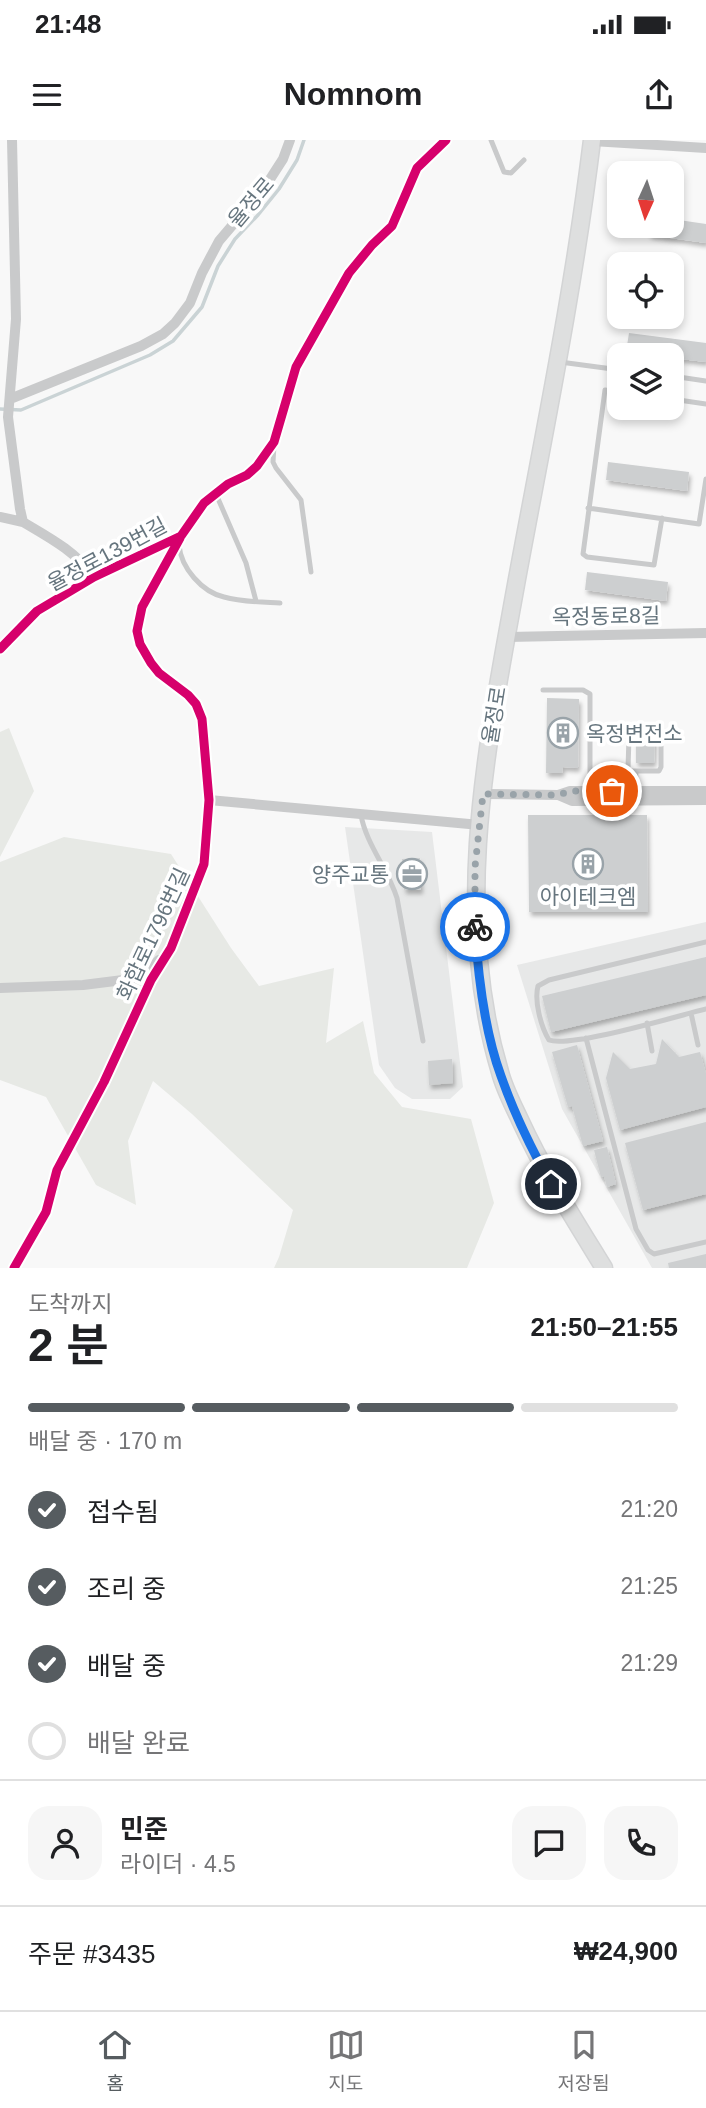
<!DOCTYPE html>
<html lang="ko">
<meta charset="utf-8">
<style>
body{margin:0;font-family:Helvetica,"Noto Sans KR",sans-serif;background:#f6f6f6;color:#202124;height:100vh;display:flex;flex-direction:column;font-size:26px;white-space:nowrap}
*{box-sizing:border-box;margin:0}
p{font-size:23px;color:#757577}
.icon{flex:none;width:38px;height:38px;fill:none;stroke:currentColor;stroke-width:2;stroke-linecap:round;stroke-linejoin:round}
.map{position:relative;height:1128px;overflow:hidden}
.details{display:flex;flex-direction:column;background:#fff;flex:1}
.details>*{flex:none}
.needle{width:46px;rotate:183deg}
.buttons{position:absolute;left:607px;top:21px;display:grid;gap:14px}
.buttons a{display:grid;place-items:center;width:77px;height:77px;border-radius:14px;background:#fff;box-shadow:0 4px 10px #0003;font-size:35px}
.pin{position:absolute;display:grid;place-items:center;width:60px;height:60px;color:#fff;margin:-30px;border:4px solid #fff;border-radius:50%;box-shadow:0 2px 7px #0007}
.courier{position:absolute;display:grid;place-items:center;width:70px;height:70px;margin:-35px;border:5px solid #1a73e8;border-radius:50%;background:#fff;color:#222;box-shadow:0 2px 9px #0007}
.summary em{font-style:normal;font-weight:600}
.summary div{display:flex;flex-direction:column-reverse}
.summary{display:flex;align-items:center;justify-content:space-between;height:119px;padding:0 28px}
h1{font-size:46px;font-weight:600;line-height:52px}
.bar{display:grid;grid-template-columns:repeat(4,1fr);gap:10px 7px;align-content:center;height:84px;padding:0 28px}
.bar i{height:9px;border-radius:5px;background:#e0e0e0}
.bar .on{background:#565c60}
.bar p{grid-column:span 4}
.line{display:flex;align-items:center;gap:18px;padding:0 28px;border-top:2px solid #e0e0e0}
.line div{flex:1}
.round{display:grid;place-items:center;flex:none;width:74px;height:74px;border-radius:21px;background:#f6f6f6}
ol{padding:0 28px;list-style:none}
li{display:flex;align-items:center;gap:21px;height:77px}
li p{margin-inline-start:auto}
li .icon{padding:7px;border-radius:50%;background:#565c60;color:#fff;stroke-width:4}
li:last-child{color:#757577}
li i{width:38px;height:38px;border:4px solid #e0e0e0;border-radius:50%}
.status{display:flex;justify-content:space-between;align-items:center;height:49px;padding:0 35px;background:#fff;direction:ltr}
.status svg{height:19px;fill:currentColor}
header{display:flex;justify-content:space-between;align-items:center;height:91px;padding:0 28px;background:#fff;font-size:32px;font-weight:600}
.menu{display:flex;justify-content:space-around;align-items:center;height:98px;border-top:2px solid #e0e0e0;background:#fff;font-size:19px;color:#757577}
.menu a{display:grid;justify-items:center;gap:4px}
.menu .on{color:#565c60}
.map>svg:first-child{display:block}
.built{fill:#e7e8e8}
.green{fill:#e7e9e5}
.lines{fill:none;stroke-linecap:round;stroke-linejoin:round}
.stream{stroke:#cad3d5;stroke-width:3.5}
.building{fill:#cdcfd0;filter:url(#shadow)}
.secondary-casing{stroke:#d3d4d5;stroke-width:19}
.lane{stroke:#c9cacb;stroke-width:5}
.street{stroke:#c9cacb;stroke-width:10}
.secondary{stroke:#dedfdf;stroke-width:16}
.cycleway-casing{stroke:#fff;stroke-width:13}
.cycleway{stroke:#d6006c;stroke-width:9}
.done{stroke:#99a3a9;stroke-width:7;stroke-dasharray:0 12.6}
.route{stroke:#1a73e8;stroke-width:9}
.labels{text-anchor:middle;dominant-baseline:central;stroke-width:7;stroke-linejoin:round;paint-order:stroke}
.street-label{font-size:21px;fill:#66757e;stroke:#fff}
.poi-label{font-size:21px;fill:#66757e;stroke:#fff;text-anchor:start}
</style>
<div class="status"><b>21:48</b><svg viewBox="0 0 49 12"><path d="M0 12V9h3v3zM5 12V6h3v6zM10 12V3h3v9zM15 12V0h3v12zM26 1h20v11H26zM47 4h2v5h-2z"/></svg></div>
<header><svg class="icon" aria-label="menu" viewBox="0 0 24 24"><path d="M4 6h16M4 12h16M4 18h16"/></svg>Nomnom<svg class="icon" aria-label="share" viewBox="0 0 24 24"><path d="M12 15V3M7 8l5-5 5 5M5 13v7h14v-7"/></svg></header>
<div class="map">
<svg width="706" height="1128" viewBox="0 0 706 1128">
<defs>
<filter id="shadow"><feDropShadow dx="2" dy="4" stdDeviation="2" flood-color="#0004"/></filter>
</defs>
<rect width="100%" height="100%" fill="#f8f8f8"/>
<path class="built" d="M345,687L432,692L463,947L450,959H412L395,948L379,925Z
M706,782V1128H652L562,969L517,825Z"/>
<path class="green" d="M9,588L34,651L0,717V592Z
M64,697L171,714L231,808L259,846L334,828L326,903L363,881L374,933L402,967L471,979L494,1063L467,1128H274L279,1117L293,1070L192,974L153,941L128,1001L136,1065L96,1045L46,957L0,940V722Z"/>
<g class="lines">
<path class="stream" d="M0,269L21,270L150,215L173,201L202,167L218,126L235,99L258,75L279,49L297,20L304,0"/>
</g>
<path class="building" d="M672,79L706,84V103L649,95L650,86H672Z
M629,193L706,203V222L672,218V215L626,212Z
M608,322L689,332L687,351L606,340Z
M587,432L668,442L666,461L585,450Z
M547,558L579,559L578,628L563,627L562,633H546Z
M636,597L655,598L654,623H636Z
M528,675H647L648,772H529Z
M420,718L421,750H404L402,719Z
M706,817V855L551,892L542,856Z
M662,899L679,917L700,912L706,934V967L620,990L606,938L613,912L630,929L656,924Z
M577,905L603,1001L583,1006L572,966L568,967L552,912Z
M452,919L453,943L429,945L428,921Z
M706,982V1054L643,1070L625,1003Z
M607,1007L616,1044L607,1047L604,1036L601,1037L594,1010Z
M706,1114V1128H669L668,1123Z"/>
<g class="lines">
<g class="secondary-casing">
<path id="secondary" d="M592,0C574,148 544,293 517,439C488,601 451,769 500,932C504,948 513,965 520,980C544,1032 574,1079 604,1128"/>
</g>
<path class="lane" d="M491,0L504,32L511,33L524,20
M560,222L620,230
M672,236L706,241
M620,252L605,250L583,414L587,417L654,425L662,378
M672,259L706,264
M274,305L273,322L276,328L301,360L311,432
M216,354L246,423L256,461
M588,368L699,384L706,339
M179,405C181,428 202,452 224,457C242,462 262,462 280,463
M543,550H583L590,554V650
M633,591H657L661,594V627L659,631H631L628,629L629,597Z
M635,651L636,631
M361,675C366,704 388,729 397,758L423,901
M706,802L549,840L538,846C534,861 541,887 549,900C571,908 677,876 706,869
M691,873L698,905
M647,883L652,911
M586,898L636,1089L648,1110L654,1114L706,1102"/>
<path class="street" d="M12,0L16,179L8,277L20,369L23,382C50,398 75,411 94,437
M592,1L706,8
M10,259L141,206L163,194L175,183L190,163L202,133L219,101L265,47L283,19L290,0
M0,377L23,382
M507,497L706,493
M0,509L37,471L94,437L181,396L204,363L228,344L247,335L257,326L274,302L296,227L349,133L372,105L392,86L417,28L446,0
M483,654L558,655L570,651H706
M558,655L572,661L706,660
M209,660L480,685
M0,848L83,845L131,839L147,831L159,820
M14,1128L46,1072L57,1030L104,942L151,840L171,808L204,724L209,660L202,579L196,564L188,555L159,533L151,523L140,504L137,491L142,467L180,398"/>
<use href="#secondary" class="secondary"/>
<g class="cycleway-casing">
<path id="cycleway" d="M0,509L37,471L94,437L181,396L204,363L228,344L247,335L257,326L274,302L296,227L349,133L372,105L392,86L417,28L446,0
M14,1128L46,1072L57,1030L104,942L151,840L171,808L204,724L209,660L202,579L196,564L188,555L159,533L151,523L140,504L137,491L142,467L180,398"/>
</g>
<use href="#cycleway" class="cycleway"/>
</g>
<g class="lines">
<path class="done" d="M475,787V727L483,654L558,655L570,651H612"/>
<path class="route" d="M475,787C478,836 484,890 501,936C514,973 532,1010 551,1044"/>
</g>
<defs>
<g id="building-ring" transform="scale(1.575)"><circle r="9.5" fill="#fff" stroke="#99a3a9" stroke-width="1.5"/><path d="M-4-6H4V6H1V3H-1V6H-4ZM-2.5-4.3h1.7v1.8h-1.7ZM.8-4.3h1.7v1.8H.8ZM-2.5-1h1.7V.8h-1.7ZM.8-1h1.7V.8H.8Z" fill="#99a3a9"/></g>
<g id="office-ring" transform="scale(1.575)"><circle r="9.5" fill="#fff" stroke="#99a3a9" stroke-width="1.5"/><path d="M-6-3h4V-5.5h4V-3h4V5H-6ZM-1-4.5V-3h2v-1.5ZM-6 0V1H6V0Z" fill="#99a3a9"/></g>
</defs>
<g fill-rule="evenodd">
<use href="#building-ring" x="563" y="593"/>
<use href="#building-ring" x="588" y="724"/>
<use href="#office-ring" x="412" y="734"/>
</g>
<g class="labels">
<g class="street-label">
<text transform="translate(251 62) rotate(-50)">율정로</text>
<text transform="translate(107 414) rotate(-28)">율정로139번길</text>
<text transform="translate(606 476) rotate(-1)">옥정동로8길</text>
<text transform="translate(494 575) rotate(-81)">율정로</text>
<text transform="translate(153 794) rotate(-65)">화합로1796번길</text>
</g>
<g class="poi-label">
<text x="586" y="593">옥정변전소</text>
<text x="389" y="734" text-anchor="end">양주교통</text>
<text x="588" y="756" text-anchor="middle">아이테크엠</text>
</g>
</g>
</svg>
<div class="buttons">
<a><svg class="needle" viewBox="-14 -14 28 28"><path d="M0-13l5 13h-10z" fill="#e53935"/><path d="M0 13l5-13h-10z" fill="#757577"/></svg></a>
<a><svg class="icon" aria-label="locate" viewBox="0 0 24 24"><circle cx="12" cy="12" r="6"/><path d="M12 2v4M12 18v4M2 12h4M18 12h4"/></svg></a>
<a><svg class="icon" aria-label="layers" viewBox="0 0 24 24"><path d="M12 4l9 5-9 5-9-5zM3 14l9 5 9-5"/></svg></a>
</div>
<div class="pin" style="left:612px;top:651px;background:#ea580c"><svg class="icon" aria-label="bag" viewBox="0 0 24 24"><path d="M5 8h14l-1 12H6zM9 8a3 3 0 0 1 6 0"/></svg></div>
<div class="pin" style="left:551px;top:1044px;background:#1f2937"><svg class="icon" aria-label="home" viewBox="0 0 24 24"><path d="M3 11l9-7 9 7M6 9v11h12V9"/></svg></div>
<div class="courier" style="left:475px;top:787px"><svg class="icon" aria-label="bike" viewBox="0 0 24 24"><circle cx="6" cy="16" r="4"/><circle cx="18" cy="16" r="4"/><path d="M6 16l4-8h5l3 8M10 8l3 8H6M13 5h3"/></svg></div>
</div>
<section class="details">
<div class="summary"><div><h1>2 분</h1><p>도착까지</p></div><em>21:50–21:55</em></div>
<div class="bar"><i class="on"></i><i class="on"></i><i class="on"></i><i></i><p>배달 중 · 170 m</p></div>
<ol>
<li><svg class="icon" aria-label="check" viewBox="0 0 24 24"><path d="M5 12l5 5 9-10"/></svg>접수됨<p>21:20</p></li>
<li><svg class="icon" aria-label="check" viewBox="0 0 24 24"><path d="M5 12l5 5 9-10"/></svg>조리 중<p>21:25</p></li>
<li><svg class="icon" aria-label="check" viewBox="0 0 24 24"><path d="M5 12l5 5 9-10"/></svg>배달 중<p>21:29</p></li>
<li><i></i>배달 완료</li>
</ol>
<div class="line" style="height:126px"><a class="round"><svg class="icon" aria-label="person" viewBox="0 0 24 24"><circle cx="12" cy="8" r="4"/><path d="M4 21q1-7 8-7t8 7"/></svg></a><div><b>민준</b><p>라이더 · 4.5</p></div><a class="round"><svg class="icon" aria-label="chat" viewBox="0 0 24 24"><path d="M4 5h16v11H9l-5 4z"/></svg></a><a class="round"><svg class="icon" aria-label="phone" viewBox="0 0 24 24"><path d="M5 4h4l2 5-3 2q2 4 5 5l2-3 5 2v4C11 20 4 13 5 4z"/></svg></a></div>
<div class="line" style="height:91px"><div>주문 #3435</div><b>₩24,900</b></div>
</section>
<nav class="menu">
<a class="on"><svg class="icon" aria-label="home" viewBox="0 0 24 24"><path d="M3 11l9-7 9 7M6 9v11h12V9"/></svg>홈</a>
<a><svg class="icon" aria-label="map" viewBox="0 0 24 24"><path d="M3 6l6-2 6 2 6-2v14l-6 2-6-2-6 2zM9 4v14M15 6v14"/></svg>지도</a>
<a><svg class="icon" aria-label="saved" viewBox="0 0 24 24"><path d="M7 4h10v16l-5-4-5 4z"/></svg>저장됨</a>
</nav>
